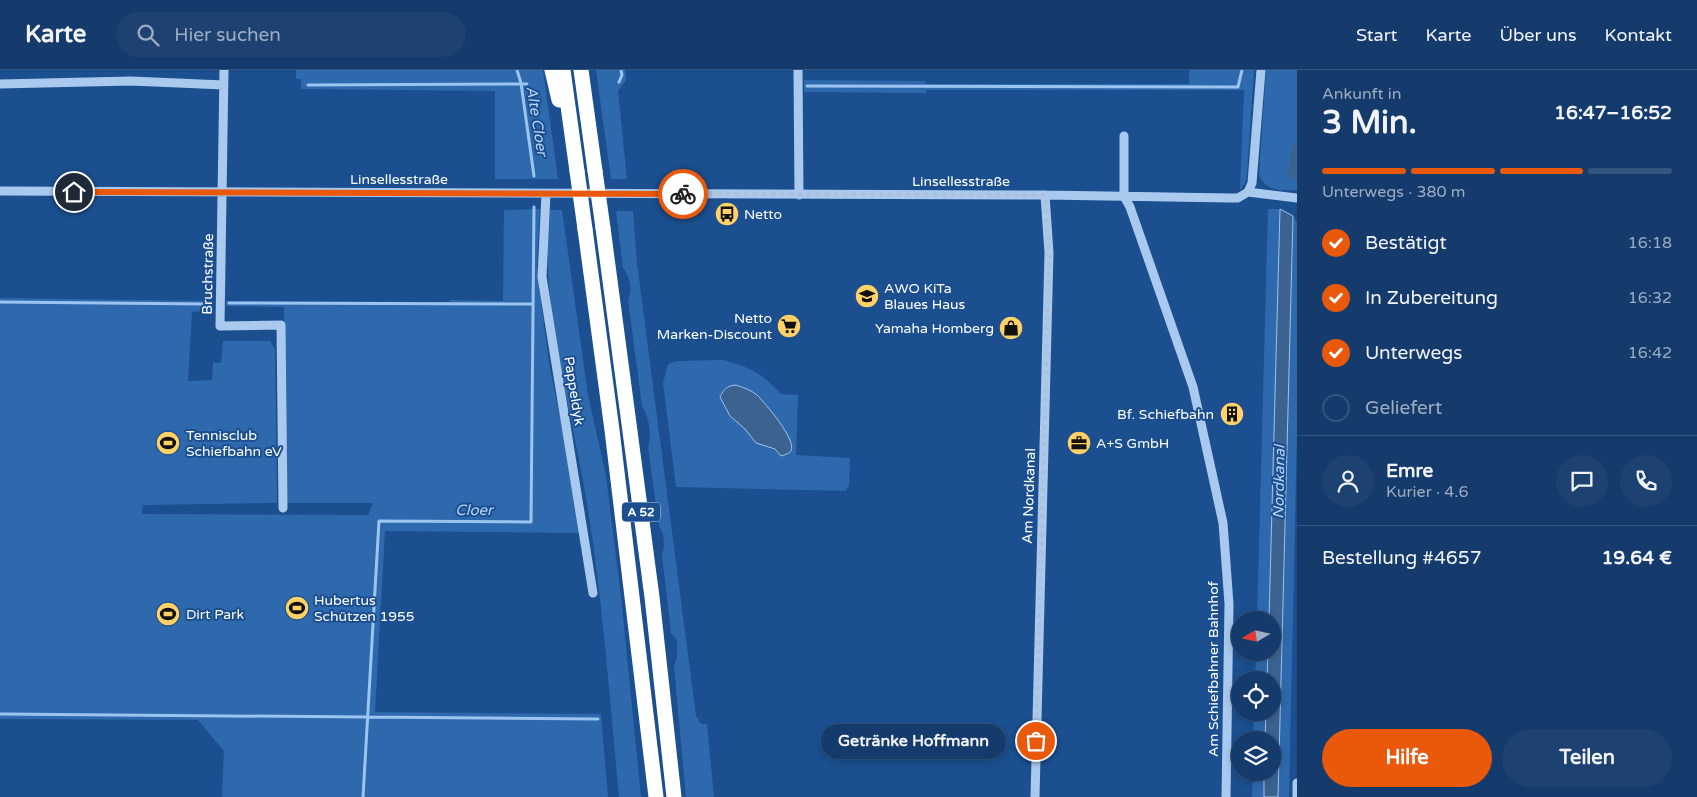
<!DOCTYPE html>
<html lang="de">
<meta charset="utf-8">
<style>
body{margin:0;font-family:"Varela Round",sans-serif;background:#1d4271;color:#f1f3f6;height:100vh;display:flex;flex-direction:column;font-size:19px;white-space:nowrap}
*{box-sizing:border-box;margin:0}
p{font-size:16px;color:#9dadc1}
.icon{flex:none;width:28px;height:28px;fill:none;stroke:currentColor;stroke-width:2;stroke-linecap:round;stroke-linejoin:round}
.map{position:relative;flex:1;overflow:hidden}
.details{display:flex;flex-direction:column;background:#143b6b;width:400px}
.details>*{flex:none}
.needle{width:32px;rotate:261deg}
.fabs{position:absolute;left:1231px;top:541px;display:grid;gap:10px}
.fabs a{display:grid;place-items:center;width:50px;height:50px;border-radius:50%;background:#143b6b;box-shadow:0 2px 8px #0003,0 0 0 1px #33557e;font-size:25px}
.pin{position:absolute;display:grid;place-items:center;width:42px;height:42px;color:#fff;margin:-21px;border:2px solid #fff;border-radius:50%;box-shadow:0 1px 5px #0007}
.courier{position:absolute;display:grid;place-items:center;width:50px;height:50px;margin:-25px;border:4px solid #ea580c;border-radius:50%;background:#fff;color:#222;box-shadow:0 1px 6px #0007}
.bubble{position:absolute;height:35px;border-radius:18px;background:#143b6b;box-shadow:0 2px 8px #0003,0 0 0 1px #33557e;font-size:16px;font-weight:700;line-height:35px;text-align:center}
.summary em{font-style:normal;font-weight:700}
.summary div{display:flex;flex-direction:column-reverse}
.summary{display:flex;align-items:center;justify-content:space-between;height:85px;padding:0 25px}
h1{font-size:32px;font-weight:700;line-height:38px}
.bar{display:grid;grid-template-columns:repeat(4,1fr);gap:8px 5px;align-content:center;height:60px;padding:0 25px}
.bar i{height:6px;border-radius:4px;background:#33557e}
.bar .selected{background:#ea580c}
.bar p{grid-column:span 4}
.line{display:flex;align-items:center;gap:12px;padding:0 25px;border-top:1px solid #33557e}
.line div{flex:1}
.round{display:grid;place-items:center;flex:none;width:52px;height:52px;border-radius:26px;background:#1d4271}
ol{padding:0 25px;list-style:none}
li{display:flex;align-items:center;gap:15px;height:55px}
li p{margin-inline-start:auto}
li .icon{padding:5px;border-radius:50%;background:#ea580c;color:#fff;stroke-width:4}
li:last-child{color:#9dadc1}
li i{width:28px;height:28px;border:2px solid #33557e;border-radius:50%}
.cta{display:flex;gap:10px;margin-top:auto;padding:10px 25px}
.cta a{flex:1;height:58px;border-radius:30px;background:#ea580c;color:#fff;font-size:20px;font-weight:700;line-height:58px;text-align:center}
.cta a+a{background:#1d4271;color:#f1f3f6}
header{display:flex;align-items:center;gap:30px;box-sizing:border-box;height:70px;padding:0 25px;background:#143b6b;border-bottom:1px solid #33557e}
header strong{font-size:24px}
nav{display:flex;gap:28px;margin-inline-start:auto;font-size:18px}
.search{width:350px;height:45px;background:#1d4271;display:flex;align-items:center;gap:12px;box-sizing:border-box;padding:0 18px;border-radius:28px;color:#9dadc1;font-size:19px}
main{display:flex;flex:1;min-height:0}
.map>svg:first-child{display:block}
.green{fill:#2e69ad;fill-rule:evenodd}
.water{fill:#3c6290;stroke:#9cc4f0}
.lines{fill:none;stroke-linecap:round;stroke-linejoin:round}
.stream{stroke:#9cc4f0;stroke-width:3}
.canal{stroke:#3c6290;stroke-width:11}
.minor{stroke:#a9c9ee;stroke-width:9}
.highway{stroke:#fff;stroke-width:15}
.highway-bridge{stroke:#fff;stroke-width:15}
.done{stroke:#afc1d8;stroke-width:5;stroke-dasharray:0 9}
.route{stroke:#ea580c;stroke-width:6}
.labels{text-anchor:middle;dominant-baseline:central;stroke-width:4;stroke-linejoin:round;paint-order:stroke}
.shield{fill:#1b4f8f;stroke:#bbcadd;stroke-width:1}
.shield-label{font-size:12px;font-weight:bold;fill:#fff}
.street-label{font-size:14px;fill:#fff;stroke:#1b4f8f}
.poi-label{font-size:14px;fill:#fff;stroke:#1b4f8f;text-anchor:start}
.water-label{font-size:15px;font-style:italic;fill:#b5d3f5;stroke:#1b4f8f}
</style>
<header>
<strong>Karte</strong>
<div class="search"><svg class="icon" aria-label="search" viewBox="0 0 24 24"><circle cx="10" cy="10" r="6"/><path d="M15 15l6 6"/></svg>Hier suchen</div>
<nav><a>Start</a><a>Karte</a><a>Über uns</a><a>Kontakt</a></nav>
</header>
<main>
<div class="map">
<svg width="1297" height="727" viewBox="0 0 1297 727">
<rect width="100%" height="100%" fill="#1b4f8f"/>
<path class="green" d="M296,0H543L558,109H495V21L301,19V9H296Z
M596,0H625L626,10L618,21L627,109H611Z
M1189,0H1254L1247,104L1245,113L1240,120L1244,20H926V23L804,22V10L925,11L926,14H1189Z
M1266,0H1297V120C1282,121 1265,121 1259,105Z
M540,139L537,195L539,216L549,293L574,418L580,463L385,461L375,642L601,644L608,727H222L224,681L198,650L0,649V228L214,231L213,240L192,242L188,311L212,310L213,293H221L223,271H270L275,279L277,433L143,435L142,444L368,445L373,433H286L284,237L226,236V231L449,232L450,230L503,231L504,140Z
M1268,139H1280L1269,550H1257Z
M550,140H562L588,325L606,406L622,536L641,727H619C609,623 602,518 584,416C571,343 551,270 548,196C547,178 549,158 550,140Z
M616,141H633L637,193L696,646L701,654H707L714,727H686L674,597L677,587V570L671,563L662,486C665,475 665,465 659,456L648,378C652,364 649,347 642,336L628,230C633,219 630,208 623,198Z
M1293,146L1297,153V361L1289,727H1278Z
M723,290C752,298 760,302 781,324L798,325L796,385L850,388L849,416L845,421L676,417L663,313L668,294L677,291ZM729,316L781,386L775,379L756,373L745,359L730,346L720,327L724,319Z
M1256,583H1268L1267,610H1255Z
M1254,643H1266L1265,670H1253Z
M1253,703H1264V727H1252Z"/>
<path class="water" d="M1280,139L1293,146L1278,727H1264V703L1272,702V670H1265L1266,643L1272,642V610H1267L1268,583L1272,582V550H1269Z
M736,315C744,318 751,320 757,325C765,333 797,370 791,381C789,384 784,385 781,386L775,379L756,373L745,359L730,346L720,327C724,319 726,316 736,315Z"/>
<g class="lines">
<path class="stream" d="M517,0L521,13L534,106
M619,12L622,5L621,0
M308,15L527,14
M807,16L1238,17L1242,0
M0,232L206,234
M229,233L533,234
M0,644L598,649
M363,727L379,451L531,452L534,137"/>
<path class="canal" d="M1294,103L1297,79"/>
<path class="minor" d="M224,0L220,256L281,255L283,438
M798,0L799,125
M0,14L131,11L224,15
M1124,66V126L1130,137L1193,317L1223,453L1229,534L1226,727
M0,121L1045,125L1230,128H1238L1248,122
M1248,122L1252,113L1261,0
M1248,122L1297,128
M546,124L542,207L593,523
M1035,727L1049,183L1045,125
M1297,727V713"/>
<path class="highway" d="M552,0L559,30
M563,0L577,101
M581,0L595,101
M603,158L652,527L674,727
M585,159L612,360L656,727"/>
<path class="highway-bridge" d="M577,101L585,159
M595,101L603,158"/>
</g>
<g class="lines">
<path class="done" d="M683,124L1045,125L1049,184L1036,671"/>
<path class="route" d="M74,122L683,124"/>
</g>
<defs>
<g id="bus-disc" transform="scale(1.25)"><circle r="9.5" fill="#ffd166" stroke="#1b4f8f"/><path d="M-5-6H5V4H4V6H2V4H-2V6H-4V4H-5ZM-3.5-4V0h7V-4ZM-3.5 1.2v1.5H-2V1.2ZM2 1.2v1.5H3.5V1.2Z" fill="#111"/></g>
<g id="school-disc" transform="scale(1.25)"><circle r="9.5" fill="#ffd166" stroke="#1b4f8f"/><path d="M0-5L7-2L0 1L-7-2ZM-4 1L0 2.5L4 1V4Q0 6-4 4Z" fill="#111"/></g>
<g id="supermarket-disc" transform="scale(1.25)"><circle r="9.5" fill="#ffd166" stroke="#1b4f8f"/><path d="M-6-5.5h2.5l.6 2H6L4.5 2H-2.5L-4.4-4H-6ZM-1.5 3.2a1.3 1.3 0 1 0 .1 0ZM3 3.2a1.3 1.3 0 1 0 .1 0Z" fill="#111"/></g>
<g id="shop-disc" transform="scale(1.25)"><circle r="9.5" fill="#ffd166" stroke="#1b4f8f"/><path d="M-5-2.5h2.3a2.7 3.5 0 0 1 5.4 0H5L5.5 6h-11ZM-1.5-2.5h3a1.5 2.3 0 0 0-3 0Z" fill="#111"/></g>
<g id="building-disc" transform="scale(1.25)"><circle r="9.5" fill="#ffd166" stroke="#1b4f8f"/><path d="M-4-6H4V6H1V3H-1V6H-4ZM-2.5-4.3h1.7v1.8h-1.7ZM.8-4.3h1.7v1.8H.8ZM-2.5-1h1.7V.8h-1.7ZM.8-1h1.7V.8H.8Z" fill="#111"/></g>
<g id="stadium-disc" transform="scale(1.25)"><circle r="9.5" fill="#ffd166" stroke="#1b4f8f"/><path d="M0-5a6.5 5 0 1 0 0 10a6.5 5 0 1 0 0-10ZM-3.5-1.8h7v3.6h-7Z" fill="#111"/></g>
<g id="office-disc" transform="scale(1.25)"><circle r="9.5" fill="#ffd166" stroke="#1b4f8f"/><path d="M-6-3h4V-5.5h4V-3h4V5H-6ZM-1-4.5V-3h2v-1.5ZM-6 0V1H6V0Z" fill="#111"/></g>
</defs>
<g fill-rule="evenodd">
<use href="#bus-disc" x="727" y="144"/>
<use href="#school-disc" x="867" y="226"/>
<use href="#supermarket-disc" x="789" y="256"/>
<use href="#shop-disc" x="1011" y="258"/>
<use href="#building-disc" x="1232" y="344"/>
<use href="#stadium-disc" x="168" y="373"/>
<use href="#office-disc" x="1079" y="373"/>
<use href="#stadium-disc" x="297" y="538"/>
<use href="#stadium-disc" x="168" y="544"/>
</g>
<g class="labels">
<rect class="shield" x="622" y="432.5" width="38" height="19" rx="4"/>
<g class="shield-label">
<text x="641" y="442">A 52</text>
</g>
<g class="street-label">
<text x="399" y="109">Linsellesstraße</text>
<text x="961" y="111">Linsellesstraße</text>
<text transform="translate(208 204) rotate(-89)">Bruchstraße</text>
<text transform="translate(574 321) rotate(81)">Pappeldyk</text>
<text transform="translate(1029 426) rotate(-88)">Am Nordkanal</text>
<text transform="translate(1213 599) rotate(-90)">Am Schiefbahner Bahnhof</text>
</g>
<g class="poi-label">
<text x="744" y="144">Netto</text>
<text x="884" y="218">AWO KiTa<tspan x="884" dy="16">Blaues Haus</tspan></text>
<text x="772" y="248" text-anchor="end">Netto<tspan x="772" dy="16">Marken-Discount</tspan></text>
<text x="994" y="258" text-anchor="end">Yamaha Homberg</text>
<text x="1214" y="344" text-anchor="end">Bf. Schiefbahn</text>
<text x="186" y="365">Tennisclub<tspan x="186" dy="16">Schiefbahn eV</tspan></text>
<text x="1096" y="373">A+S GmbH</text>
<text x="314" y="530">Hubertus<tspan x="314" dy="16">Schützen 1955</tspan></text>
<text x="186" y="544">Dirt Park</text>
</g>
<g class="water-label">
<text transform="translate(537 51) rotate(81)">Alte Cloer</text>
<text transform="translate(1279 412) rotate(-89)">Nordkanal</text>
<text x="474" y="440">Cloer</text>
</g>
</g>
</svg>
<div class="fabs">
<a><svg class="needle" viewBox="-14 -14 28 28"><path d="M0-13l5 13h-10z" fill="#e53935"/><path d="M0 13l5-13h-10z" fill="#9dadc1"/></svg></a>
<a><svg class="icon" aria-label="locate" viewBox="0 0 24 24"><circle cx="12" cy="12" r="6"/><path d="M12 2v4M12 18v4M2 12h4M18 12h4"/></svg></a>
<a><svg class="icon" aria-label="layers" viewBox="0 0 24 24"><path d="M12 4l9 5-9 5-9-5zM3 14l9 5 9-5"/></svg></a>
</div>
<div class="pin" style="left:1036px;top:671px;background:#ea580c"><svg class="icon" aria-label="bag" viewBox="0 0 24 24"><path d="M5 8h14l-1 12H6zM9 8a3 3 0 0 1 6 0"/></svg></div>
<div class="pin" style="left:74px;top:122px;background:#1f2937"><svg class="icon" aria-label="home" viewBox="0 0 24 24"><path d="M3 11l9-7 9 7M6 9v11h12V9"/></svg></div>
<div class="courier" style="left:683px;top:124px"><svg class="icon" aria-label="bike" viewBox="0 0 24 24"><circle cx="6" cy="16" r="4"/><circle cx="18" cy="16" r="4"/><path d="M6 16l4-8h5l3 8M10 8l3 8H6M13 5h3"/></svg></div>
<div class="bubble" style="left:821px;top:654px;width:185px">Getränke Hoffmann</div>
</div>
<section class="details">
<div class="summary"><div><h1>3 Min.</h1><p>Ankunft in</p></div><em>16:47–16:52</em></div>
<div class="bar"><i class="selected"></i><i class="selected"></i><i class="selected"></i><i></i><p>Unterwegs · 380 m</p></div>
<ol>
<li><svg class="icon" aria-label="check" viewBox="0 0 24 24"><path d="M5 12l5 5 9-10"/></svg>Bestätigt<p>16:18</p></li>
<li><svg class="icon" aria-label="check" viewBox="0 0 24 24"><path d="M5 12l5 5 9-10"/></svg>In Zubereitung<p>16:32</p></li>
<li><svg class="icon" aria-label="check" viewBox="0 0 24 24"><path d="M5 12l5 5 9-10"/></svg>Unterwegs<p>16:42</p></li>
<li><i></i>Geliefert</li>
</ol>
<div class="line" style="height:90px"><a class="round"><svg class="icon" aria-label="person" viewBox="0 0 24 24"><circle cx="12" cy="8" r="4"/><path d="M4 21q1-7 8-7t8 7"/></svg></a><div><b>Emre</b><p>Kurier · 4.6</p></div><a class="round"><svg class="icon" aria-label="chat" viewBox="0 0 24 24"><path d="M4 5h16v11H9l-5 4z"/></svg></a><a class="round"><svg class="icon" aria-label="phone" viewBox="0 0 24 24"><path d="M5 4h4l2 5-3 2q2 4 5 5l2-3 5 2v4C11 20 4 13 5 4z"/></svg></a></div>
<div class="line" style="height:65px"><div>Bestellung #4657</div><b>19.64 €</b></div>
<div class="cta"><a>Hilfe</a><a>Teilen</a></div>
</section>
</main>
